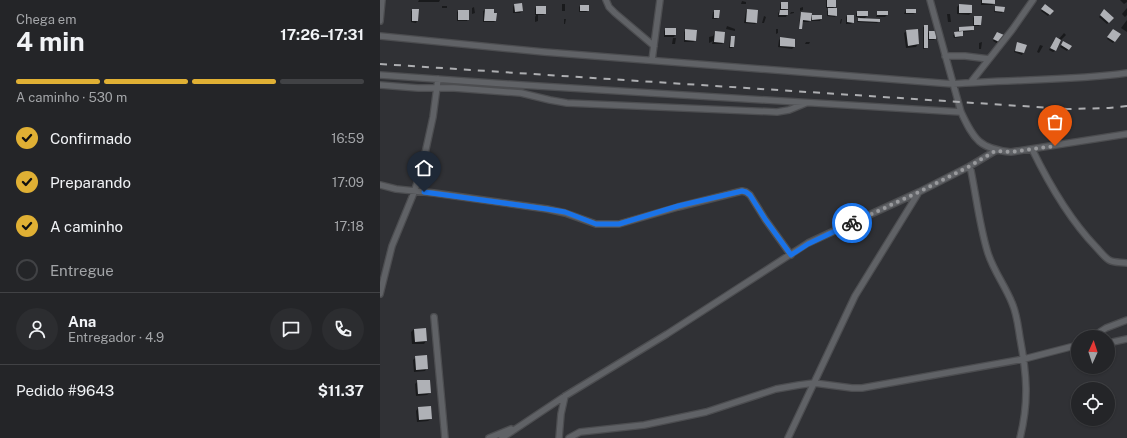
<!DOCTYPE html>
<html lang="pt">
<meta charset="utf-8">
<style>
body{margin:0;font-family:"Public Sans",sans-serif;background:#2c2d30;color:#f1f3f6;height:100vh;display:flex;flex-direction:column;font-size:15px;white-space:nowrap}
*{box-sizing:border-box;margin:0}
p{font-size:13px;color:#a3a5a8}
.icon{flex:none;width:22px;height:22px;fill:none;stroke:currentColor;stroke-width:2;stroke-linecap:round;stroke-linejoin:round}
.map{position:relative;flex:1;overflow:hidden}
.side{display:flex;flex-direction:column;background:#242528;width:380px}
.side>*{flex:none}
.needle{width:26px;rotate:3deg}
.fabs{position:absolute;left:691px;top:330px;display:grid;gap:8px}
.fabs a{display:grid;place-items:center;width:44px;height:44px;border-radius:50%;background:#242528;box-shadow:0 1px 3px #0004,0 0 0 1px #414245;font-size:20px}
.pin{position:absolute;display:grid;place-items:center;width:34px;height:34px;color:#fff;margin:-41px -17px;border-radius:50% 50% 50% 0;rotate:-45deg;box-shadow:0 0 4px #0007}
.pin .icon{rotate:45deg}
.courier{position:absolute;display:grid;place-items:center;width:40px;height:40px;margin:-20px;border:3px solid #1a73e8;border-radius:50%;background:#fff;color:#222;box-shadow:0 1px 5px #0007}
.head em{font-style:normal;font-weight:700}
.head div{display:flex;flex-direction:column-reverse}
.head{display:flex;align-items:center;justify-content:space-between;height:68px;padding:0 16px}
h1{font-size:26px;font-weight:700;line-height:30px}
.bar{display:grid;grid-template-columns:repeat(4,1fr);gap:6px 4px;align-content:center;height:48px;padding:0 16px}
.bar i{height:5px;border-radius:3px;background:#414245}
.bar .selected{background:#e0b034}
.bar p{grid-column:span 4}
.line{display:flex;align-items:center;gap:10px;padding:0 16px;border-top:1px solid #414245}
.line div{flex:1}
.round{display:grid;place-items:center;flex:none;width:42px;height:42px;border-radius:21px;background:#2c2d30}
ol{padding:0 16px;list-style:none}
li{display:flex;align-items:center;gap:12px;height:44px}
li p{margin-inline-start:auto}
li .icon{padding:4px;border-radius:50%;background:#e0b034;color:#111;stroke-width:4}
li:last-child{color:#a3a5a8}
li i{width:22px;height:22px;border:2px solid #414245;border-radius:50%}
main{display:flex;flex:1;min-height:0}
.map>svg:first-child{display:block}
.shadow{fill:#0007}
.building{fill:#afb1b6}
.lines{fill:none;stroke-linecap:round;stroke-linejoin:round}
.street-casing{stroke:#4c4d50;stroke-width:8}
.street{stroke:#606266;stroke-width:5.5}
.rail{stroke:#adaeb1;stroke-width:2;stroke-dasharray:7 7;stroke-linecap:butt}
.done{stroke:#98999c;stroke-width:4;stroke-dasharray:0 7.2}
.route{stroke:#1a73e8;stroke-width:5}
</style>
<main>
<section class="side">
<div class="head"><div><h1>4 min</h1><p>Chega em</p></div><em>17:26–17:31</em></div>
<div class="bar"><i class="selected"></i><i class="selected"></i><i class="selected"></i><i></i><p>A caminho · 530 m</p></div>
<ol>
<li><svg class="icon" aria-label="check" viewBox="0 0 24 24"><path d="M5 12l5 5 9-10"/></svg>Confirmado<p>16:59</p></li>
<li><svg class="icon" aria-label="check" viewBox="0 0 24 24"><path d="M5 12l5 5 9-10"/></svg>Preparando<p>17:09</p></li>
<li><svg class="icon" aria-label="check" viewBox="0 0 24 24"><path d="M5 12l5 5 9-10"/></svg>A caminho<p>17:18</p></li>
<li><i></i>Entregue</li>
</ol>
<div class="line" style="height:72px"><a class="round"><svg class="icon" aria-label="person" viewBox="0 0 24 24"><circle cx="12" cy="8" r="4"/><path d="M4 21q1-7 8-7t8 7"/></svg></a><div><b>Ana</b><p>Entregador · 4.9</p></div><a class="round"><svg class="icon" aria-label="chat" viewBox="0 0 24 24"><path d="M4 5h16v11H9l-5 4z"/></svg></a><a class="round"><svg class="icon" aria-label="phone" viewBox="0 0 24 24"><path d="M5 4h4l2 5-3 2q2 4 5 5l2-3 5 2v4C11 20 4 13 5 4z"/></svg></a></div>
<div class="line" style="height:52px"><div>Pedido #9643</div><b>$11.37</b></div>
</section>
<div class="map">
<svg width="747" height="438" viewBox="0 0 747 438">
<rect width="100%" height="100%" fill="#303135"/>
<path class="shadow" d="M39,0H60L59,2H38Z
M446,0H455V6L452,9L456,15L455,17L447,16V11L450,8H446Z
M601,0H614V4L612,5H601Z
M740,0H747V2L744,4Z
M362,1L366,2V4H361Z
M401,3L407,8L404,11H407V15L406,17H398V13L401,10H400V5Z
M182,4H185V11H182Z
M134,5L142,11L140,13H133V7Z
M579,5L591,13L589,15L577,14V7Z
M665,5L672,11L668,16L661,11Z
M67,6V8H62V6Z
M200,6L208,11L206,12H199V7Z
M94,7L95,13L92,14V8Z
M156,7L165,14L163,15H158V21L155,22V17L156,15H155V9Z
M423,7V10L420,11V8Z
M616,7L623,11L622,13L614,12Z
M747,8V15L745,17L742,14Z
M33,10L37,21L36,23L31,22V11Z
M105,10L115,21L114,22H103V11Z
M367,10L376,23L375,24L364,23L366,11Z
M526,10L535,13L533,14H524Z
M78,11L88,19L87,21H77V12Z
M335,11L338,18L336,19H332L333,12Z
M724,11L733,18L727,24L719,17Z
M411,12H414V13L410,14Z
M478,12L487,16L484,19L499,21L497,23L477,22L480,17H476V13Z
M498,12L507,15L505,17H496Z
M421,13L430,18L432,16L441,19L440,21H430L428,22H421L419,29L420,15Z
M567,14H570L571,22H568Z
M384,16L386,17L384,23H382Z
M467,16L473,22L471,24H466V17Z
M594,17L600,24L599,26H593V30L592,31L582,32V35L581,37L574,38L573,35L578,33V30L579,28L593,27V18Z
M184,19H186L185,24H184Z
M461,19H462L461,24L460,23Z
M747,20V32L741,28Z
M347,26L355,29V31L346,29Z
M545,26L547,34L549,32L555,39L554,40H547V48L543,49V27Z
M286,29H295V35L294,37H284V31Z
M396,29H398V33L396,34Z
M306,30L315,41L313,42H304V32Z
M527,31L538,44L536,47L526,48L524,33Z
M335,32L343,43L342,44H332L333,41L329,43V37L333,36Z
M731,32L739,34L733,43L727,39Z
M617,33L623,35L618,44L613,41Z
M684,33L686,35L681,40H680L675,51L673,52L669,50L674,40L676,39L678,40Z
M351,37L354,46L352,48H349L350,39Z
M293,38H296L295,44H292Z
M401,38L414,40V47L412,49L398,47L399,40Z
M426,42H430L429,44H425Z
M602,42L601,49H599V43Z
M638,43L646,46L642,55L634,52Z
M682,44L688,49L687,51L680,47Z
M660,45L663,46L659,53L657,52Z
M34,329L46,341L44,344H32L31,332Z
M36,357L47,368L45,371L34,372L33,360Z
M38,381L50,393L47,395L36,396L35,384Z
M38,408L51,419L48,421L37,422L36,411Z"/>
<path class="building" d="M447,0H456V7H447Z
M602,0H615V4L602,3Z
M401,2H408V9H401Z
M142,3L143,11L135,12L134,4Z
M579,4L592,5V13H579Z
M665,4L674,11L670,15L661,9Z
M200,5H209V11H200Z
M156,6H166V14H156Z
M615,6L625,7L624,12L615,11Z
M448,8H457V16L448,15Z
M32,9H39L38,21H32Z
M105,9H114V13H117L116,21H104Z
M367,9L378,10L377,23L366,22Z
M526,9H536V13H526Z
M724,9L734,18L729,23L720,15Z
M78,10H89V20H78Z
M334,10H340L339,18H334Z
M400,10H408V15H399Z
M477,11H488V16H477Z
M497,11H508V15H497Z
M421,12L432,13L431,21L423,20L422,29H419Z
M432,15H442V19L432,20Z
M467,15H474V23L467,22Z
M594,16H602L601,25H594Z
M478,18L500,19V22L478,21Z
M544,25H548V48H544Z
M594,26V30L579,31V27Z
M285,28H296V35H285Z
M305,29L317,30L316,41L305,40Z
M538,29L539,44L528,46L526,30Z
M733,29L741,34L735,42L727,37Z
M335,31L345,32L344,43L334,42Z
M549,31H557L556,39H549Z
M583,31V36L575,37L574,32Z
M617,32L624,35L621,43L613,39Z
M351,36H355L354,47H350Z
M400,37L415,39V47L400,46Z
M676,37L681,40L676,51L670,48Z
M683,41L692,46L689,50L681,45Z
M637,42L647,45L644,53L635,51Z
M46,328L47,341L35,342L34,329Z
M47,355L48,369L36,370L35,356Z
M37,380H50L51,393L38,394Z
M51,406L52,419L39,420L38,407Z"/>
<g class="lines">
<g class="street-casing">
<path id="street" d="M226,0L229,7L235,13L274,46
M550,0L581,112C594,140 600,149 631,152L747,134
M0,21L2,0
M0,36L164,52L573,84C631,79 690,81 747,73
M565,56H585L609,59
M272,60L280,0
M0,75L142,85L581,112
M591,82L632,30L653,0
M0,85L38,88H74L141,93L170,100L187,103L397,112L409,110L426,103
M652,149C669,184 689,219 716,247C720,251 724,257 729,260C734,263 741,262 747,263
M590,166C596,194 599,223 607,250C612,269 625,285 632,303C637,314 638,326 640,338C647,375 649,402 640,438
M0,185L16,189L54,193L167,209L185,213L216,224H239L298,207L362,191L366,192L370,195L385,219L411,255
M0,294L12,246L35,190L44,158L53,117L58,79
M54,317L65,438
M712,337L726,328L747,320
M728,343L747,339
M109,438L131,429
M122,438L185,396L287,334L428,243L539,192
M179,438L181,414L185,396
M189,438L200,432L264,425L326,412L396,389L419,385L434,383L472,388H482L644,359L698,345
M408,438L475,296L539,192L590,166L615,151"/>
</g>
<use href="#street" class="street"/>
<path class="rail" d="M0,64L687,109L729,108L747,106"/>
</g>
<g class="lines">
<path class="done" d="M472,223L539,192L590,166L615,151L631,152L675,146"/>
<path class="route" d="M44,192L167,209L185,212L216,224H239L298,206L362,191L366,192L370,195L385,219L411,255L428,244L472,223"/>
</g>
</svg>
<div class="fabs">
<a><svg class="needle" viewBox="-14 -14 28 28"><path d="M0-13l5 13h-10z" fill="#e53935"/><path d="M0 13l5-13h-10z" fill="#a3a5a8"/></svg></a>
<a><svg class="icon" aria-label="locate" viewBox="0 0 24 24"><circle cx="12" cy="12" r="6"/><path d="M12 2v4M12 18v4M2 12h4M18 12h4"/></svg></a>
</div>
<div class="pin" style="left:675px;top:146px;background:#ea580c"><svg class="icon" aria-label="bag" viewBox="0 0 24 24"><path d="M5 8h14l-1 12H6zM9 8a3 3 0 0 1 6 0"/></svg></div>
<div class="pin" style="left:44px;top:192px;background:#1f2937"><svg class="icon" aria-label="home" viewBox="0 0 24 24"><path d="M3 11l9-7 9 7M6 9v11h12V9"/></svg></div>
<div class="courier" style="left:472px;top:223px"><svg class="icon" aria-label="bike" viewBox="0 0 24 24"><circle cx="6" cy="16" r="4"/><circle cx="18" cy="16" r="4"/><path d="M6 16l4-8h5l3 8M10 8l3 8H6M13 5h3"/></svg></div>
</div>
</main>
